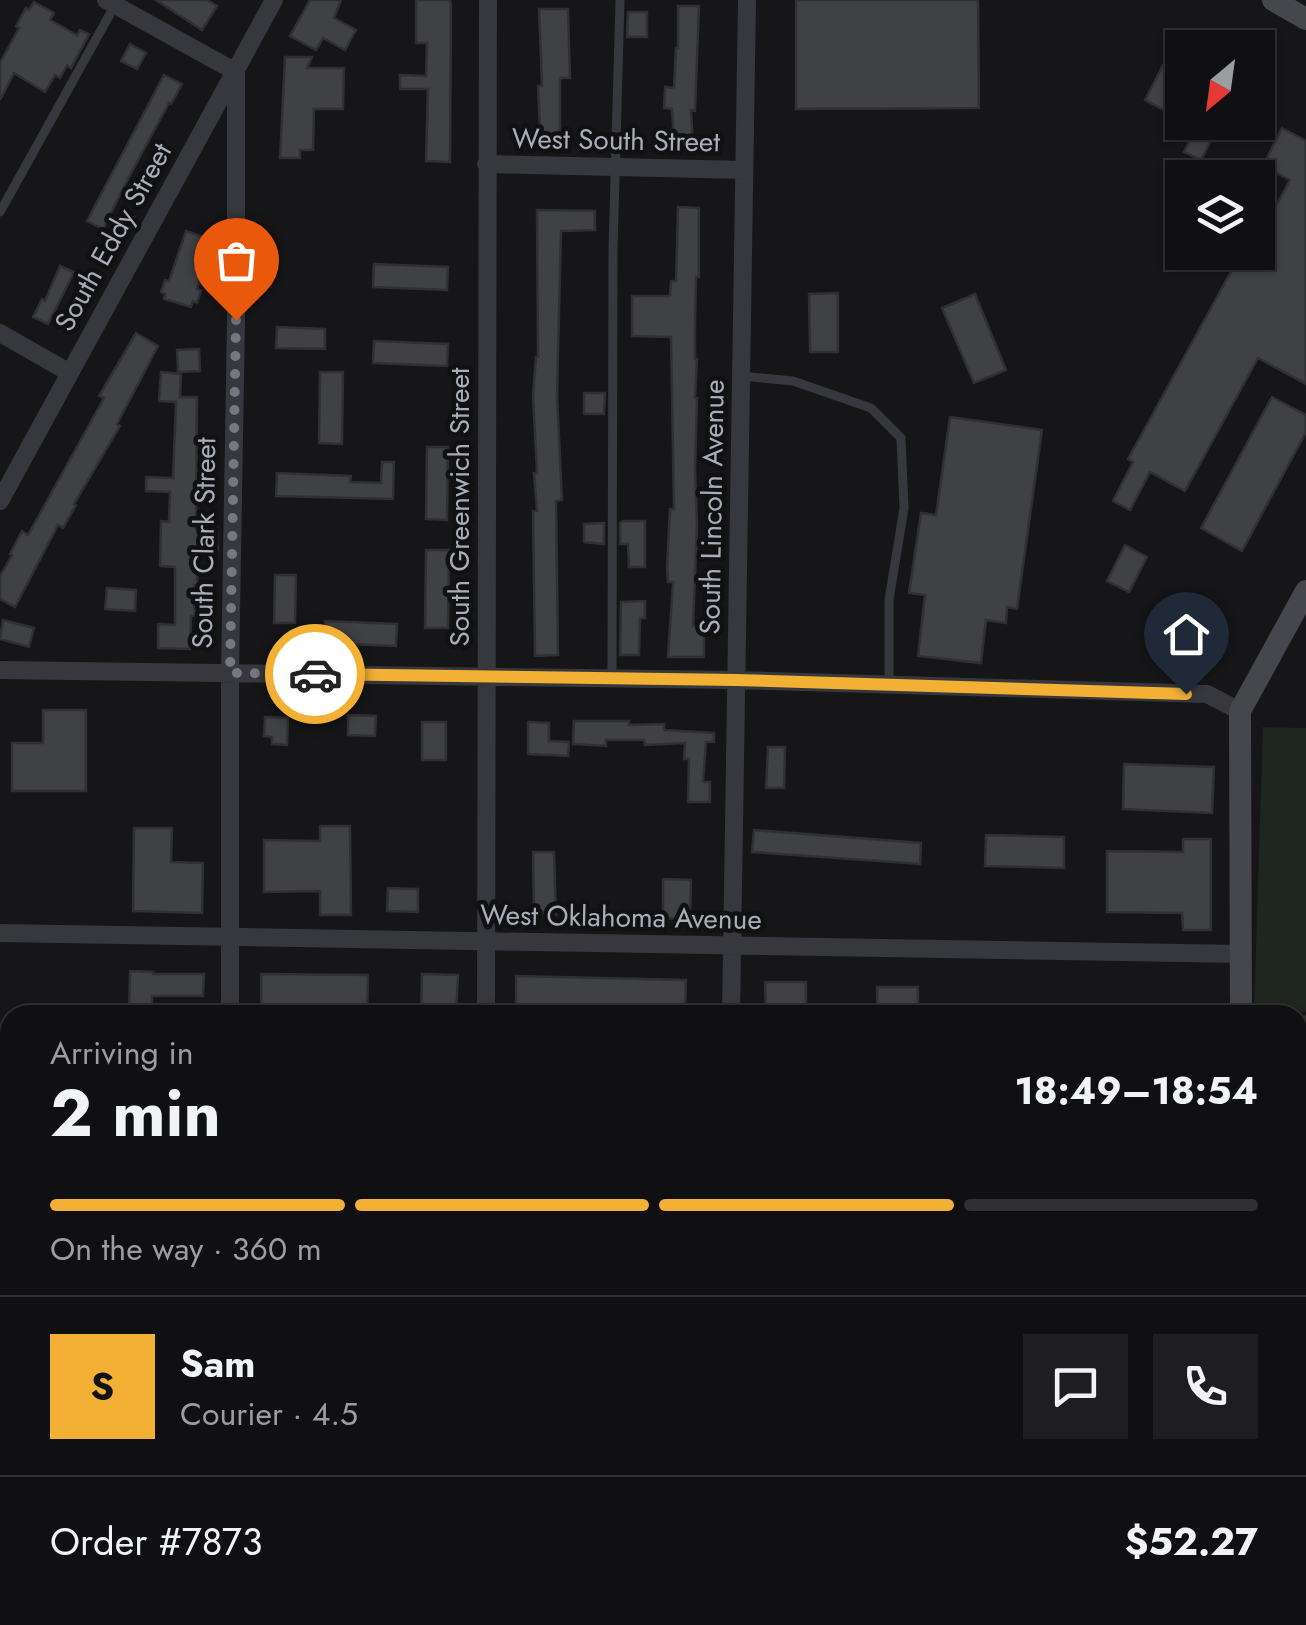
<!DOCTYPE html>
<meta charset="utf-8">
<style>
body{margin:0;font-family:Jost,sans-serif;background:#1e1e20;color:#f1f3f6;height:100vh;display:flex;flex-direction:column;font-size:38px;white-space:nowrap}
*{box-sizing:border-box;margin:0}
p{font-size:32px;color:#9c9d9f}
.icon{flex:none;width:55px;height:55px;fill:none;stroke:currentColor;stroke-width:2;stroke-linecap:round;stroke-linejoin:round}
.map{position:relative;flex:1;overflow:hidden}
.side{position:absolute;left:0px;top:1005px;width:1308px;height:620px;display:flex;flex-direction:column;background:#101012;border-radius:30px 30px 0 0;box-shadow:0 2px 8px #0004,0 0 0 2px #303032}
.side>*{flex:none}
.needle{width:65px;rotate:209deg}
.controls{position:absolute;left:1165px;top:30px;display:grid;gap:20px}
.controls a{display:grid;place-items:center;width:110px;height:110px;border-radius:0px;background:#101012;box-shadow:0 2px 8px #0004,0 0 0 2px #303032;font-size:50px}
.pin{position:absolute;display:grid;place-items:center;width:85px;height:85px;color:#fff;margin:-102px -42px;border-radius:50% 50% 50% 0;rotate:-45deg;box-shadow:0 0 10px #0007}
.pin .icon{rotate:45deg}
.courier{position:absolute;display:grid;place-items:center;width:100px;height:100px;margin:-50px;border:8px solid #f2b134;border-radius:50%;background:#fff;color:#222;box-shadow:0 2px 12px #0007}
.headline em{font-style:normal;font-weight:700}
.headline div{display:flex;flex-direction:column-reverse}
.headline{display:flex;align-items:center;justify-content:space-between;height:170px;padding:0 50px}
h1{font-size:65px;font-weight:700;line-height:75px}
.bar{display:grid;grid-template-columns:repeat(4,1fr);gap:15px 10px;align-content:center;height:120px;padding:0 50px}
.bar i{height:12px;border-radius:8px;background:#303032}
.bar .current{background:#f2b134}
.bar p{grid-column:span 4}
.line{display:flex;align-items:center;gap:25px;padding:0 50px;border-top:2px solid #303032}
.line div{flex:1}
.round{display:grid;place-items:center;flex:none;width:105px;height:105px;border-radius:0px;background:#1e1e20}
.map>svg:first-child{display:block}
.green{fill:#1e261f}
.building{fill:#404145;stroke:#303034;stroke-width:2.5}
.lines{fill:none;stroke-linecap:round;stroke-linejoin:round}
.lane{stroke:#37383d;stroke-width:9}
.street{stroke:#37383d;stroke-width:18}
.secondary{stroke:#45474d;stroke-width:22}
.done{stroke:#757880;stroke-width:10;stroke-dasharray:0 18}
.route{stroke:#f2b134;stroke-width:12}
.labels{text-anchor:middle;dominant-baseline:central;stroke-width:9;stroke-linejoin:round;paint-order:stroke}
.street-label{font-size:28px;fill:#a8adb8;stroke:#111113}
</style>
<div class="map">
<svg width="1306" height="1625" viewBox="0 0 1306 1625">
<rect width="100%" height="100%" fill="#161618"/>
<path class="green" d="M1263,727L1306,728V1012L1254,1009Z"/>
<path class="building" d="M156,0H207L217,6L202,30Z
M310,0H341L334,18L356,30L345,50L323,38L316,50L290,36Z
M416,0H450L451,5L450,162L426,161L428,89H400V75L426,76L427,43H416Z
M796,0H978L979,108L796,109Z
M34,2L54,13L50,20L77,35L80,30L89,34L71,68L67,65L60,78L55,75L45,92L14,73L0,100V63L19,28L16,26L26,8L29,10Z
M678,6H699L695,111L691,110L693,144H674L672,109L664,108L665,87L674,88L676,48H678Z
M539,9H568L570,78H560V146L541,147L538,86H542Z
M628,12H647V37H627Z
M130,44L146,53L137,69L121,61Z
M1172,48L1182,54V93L1172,114L1145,100Z
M285,57H312L307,68H344L343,109H314L313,150H300V158H280Z
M164,75L182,84L171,104L169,103L129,177L103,229L87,221Z
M1282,128L1306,141V384L1258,358L1185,491L1150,472L1130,510L1113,501L1133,462L1128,459L1233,268L1240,270L1250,252H1258V239L1290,180L1263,166Z
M1194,132L1211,140L1201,160L1184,152Z
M678,207L699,208V277H696L695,323V359H697L695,398H697L695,469L697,525L693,626H704V657H668L673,582H668L667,567L670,509H674L671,337L632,336V296H670L671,281H676Z
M537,210L595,211V230L561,231L557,395L562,500L556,501L558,655L535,656L533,511H537L534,473H537L533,395L536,357H538Z
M186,231L210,239L201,264L204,266L197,289L201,291L197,303L193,301L191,307L164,299L165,294L161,292L165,280L169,281Z
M374,264L448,267L447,290L373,287Z
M60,266L74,272L48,324L33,317L42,299L45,301Z
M838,293V352H810L809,294Z
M975,294L1006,370L974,383L942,308Z
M277,327L325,329V349L276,348Z
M136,333L158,346L117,424L120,426L74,504L76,505L63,528L58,525L15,607L0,599V576L12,555L10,554L22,531L28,535L104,398L99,396Z
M374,341L448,344L447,366L373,363Z
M199,349L200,371L178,372L177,350Z
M161,372L181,374L180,397H197L196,529L217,528L218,550H198L197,586L194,585L195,616H191L190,649L158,648V624L175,625V567L160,566L161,521L169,522L170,492L146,491V477L173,478L176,402L159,401Z
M320,372H343L342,444L319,443Z
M584,393H605L604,414H584Z
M1272,397L1306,415V432L1242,551L1201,528Z
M950,417L1042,430L1017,609L1007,607L1006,623L986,620L981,663L918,656L925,595L909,593L921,513L936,515Z
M427,447H448L447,520L426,519Z
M382,462H394L393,499L276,496L277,473L351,476L350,482L381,483Z
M623,521H645V567H629L628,544H620V523Z
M604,523V544L584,542V524Z
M1125,545L1147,557L1129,592L1107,581Z
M426,550H449L448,628H425Z
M275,575H296L295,623H274Z
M107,588L136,590L135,611L105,609Z
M645,601V618H640L639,655H620L621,602Z
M3,620L34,628L29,647L0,639Z
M325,621L397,624L396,646L324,643Z
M43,710H86V791H12V743H43Z
M348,715L376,716L375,736L348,735Z
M265,717L288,718L287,745L272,744V737L264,736Z
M574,721H629V725L664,724V730L714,733V742H706L703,782H710V802H688L689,759H684L685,743L645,745L644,740H606V746L573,744Z
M422,722H446V760H422Z
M528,722L549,723V741L569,742L568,756L528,754Z
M768,747H785L784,788H766Z
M1124,764L1214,767L1212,813L1123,809Z
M320,826H350L351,915H320V891L264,892V840L320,841Z
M134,828H172L171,862L203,863L202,913L133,911Z
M754,830L921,843L920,864L752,852Z
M986,835L1064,837V868L985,866Z
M1183,839H1211V930H1183L1182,913L1107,912V851L1183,852Z
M533,852H554L556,915H534Z
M663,879L691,880L690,919L663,918Z
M388,888L418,889V912L387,911Z
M130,971L153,972V974H204L203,996H152V1015H129Z
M261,974L368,975L367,1015H261Z
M422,974L458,975L456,1015H421Z
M516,976L686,980L685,1015H516Z
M765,982H806V1015H766Z
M877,987H918V1015H877Z"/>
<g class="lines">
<path class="lane" d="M0,212L115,5
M742,376L793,381L871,408L901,438L904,508L889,600V684
M612,678L613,249L620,0
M1298,1020H1306
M0,1336H10
M0,1602L10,1603
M775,1615L1306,1623"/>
<path class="street" d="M106,0L236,72V320L230,673V1015
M486,164L744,170
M0,333L70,373
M0,501L274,0
M0,670L735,680L1207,694L1240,711
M0,933L1241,954
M486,1015L488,0
M731,1015L747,0
M0,1466H10
M1298,1481H1306
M223,1625V1615
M478,1625V1615
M727,1625V1615
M978,1625V1615
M1228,1625V1615"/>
<path class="secondary" d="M1273,0L1306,19
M1241,1015L1240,711L1306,591
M0,1207H10
M1298,1225H1306"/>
</g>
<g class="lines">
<path class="done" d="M236,320L230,673L315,674"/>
<path class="route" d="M315,674L736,680L1186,694"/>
</g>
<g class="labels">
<g class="street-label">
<text transform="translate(616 140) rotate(1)">West South Street</text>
<text transform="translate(113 237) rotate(-61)">South Eddy Street</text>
<text transform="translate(459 507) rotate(-90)">South Greenwich Street</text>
<text transform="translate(712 507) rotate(-89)">South Lincoln Avenue</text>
<text transform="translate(204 543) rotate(-89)">South Clark Street</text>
<text transform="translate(621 917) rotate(1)">West Oklahoma Avenue</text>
</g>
</g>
</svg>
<div class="controls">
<a><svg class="needle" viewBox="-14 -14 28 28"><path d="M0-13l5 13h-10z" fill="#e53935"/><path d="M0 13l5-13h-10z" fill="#9c9d9f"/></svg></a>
<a><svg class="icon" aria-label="layers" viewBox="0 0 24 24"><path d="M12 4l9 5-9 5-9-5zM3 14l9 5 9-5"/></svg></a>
</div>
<div class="pin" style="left:236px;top:320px;background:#ea580c"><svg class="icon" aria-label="bag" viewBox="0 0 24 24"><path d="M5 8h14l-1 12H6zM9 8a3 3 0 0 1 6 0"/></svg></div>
<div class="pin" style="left:1186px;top:694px;background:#1f2937"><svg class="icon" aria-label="home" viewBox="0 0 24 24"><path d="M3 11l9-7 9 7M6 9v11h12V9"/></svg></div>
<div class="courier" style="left:315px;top:674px"><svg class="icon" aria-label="car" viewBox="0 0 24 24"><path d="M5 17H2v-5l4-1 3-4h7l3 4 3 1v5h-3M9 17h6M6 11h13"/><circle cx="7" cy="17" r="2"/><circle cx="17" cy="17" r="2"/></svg></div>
<section class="side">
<div class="headline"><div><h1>2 min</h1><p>Arriving in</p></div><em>18:49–18:54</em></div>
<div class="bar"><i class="current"></i><i class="current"></i><i class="current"></i><i></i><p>On the way · 360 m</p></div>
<div class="line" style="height:180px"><b class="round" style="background:#f2b134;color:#111">S</b><div><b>Sam</b><p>Courier · 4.5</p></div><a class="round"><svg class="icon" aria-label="chat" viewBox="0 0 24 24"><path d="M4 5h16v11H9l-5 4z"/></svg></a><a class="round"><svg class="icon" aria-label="phone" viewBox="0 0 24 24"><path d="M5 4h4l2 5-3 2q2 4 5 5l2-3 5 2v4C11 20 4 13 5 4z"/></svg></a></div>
<div class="line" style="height:130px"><div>Order #7873</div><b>$52.27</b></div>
</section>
</div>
